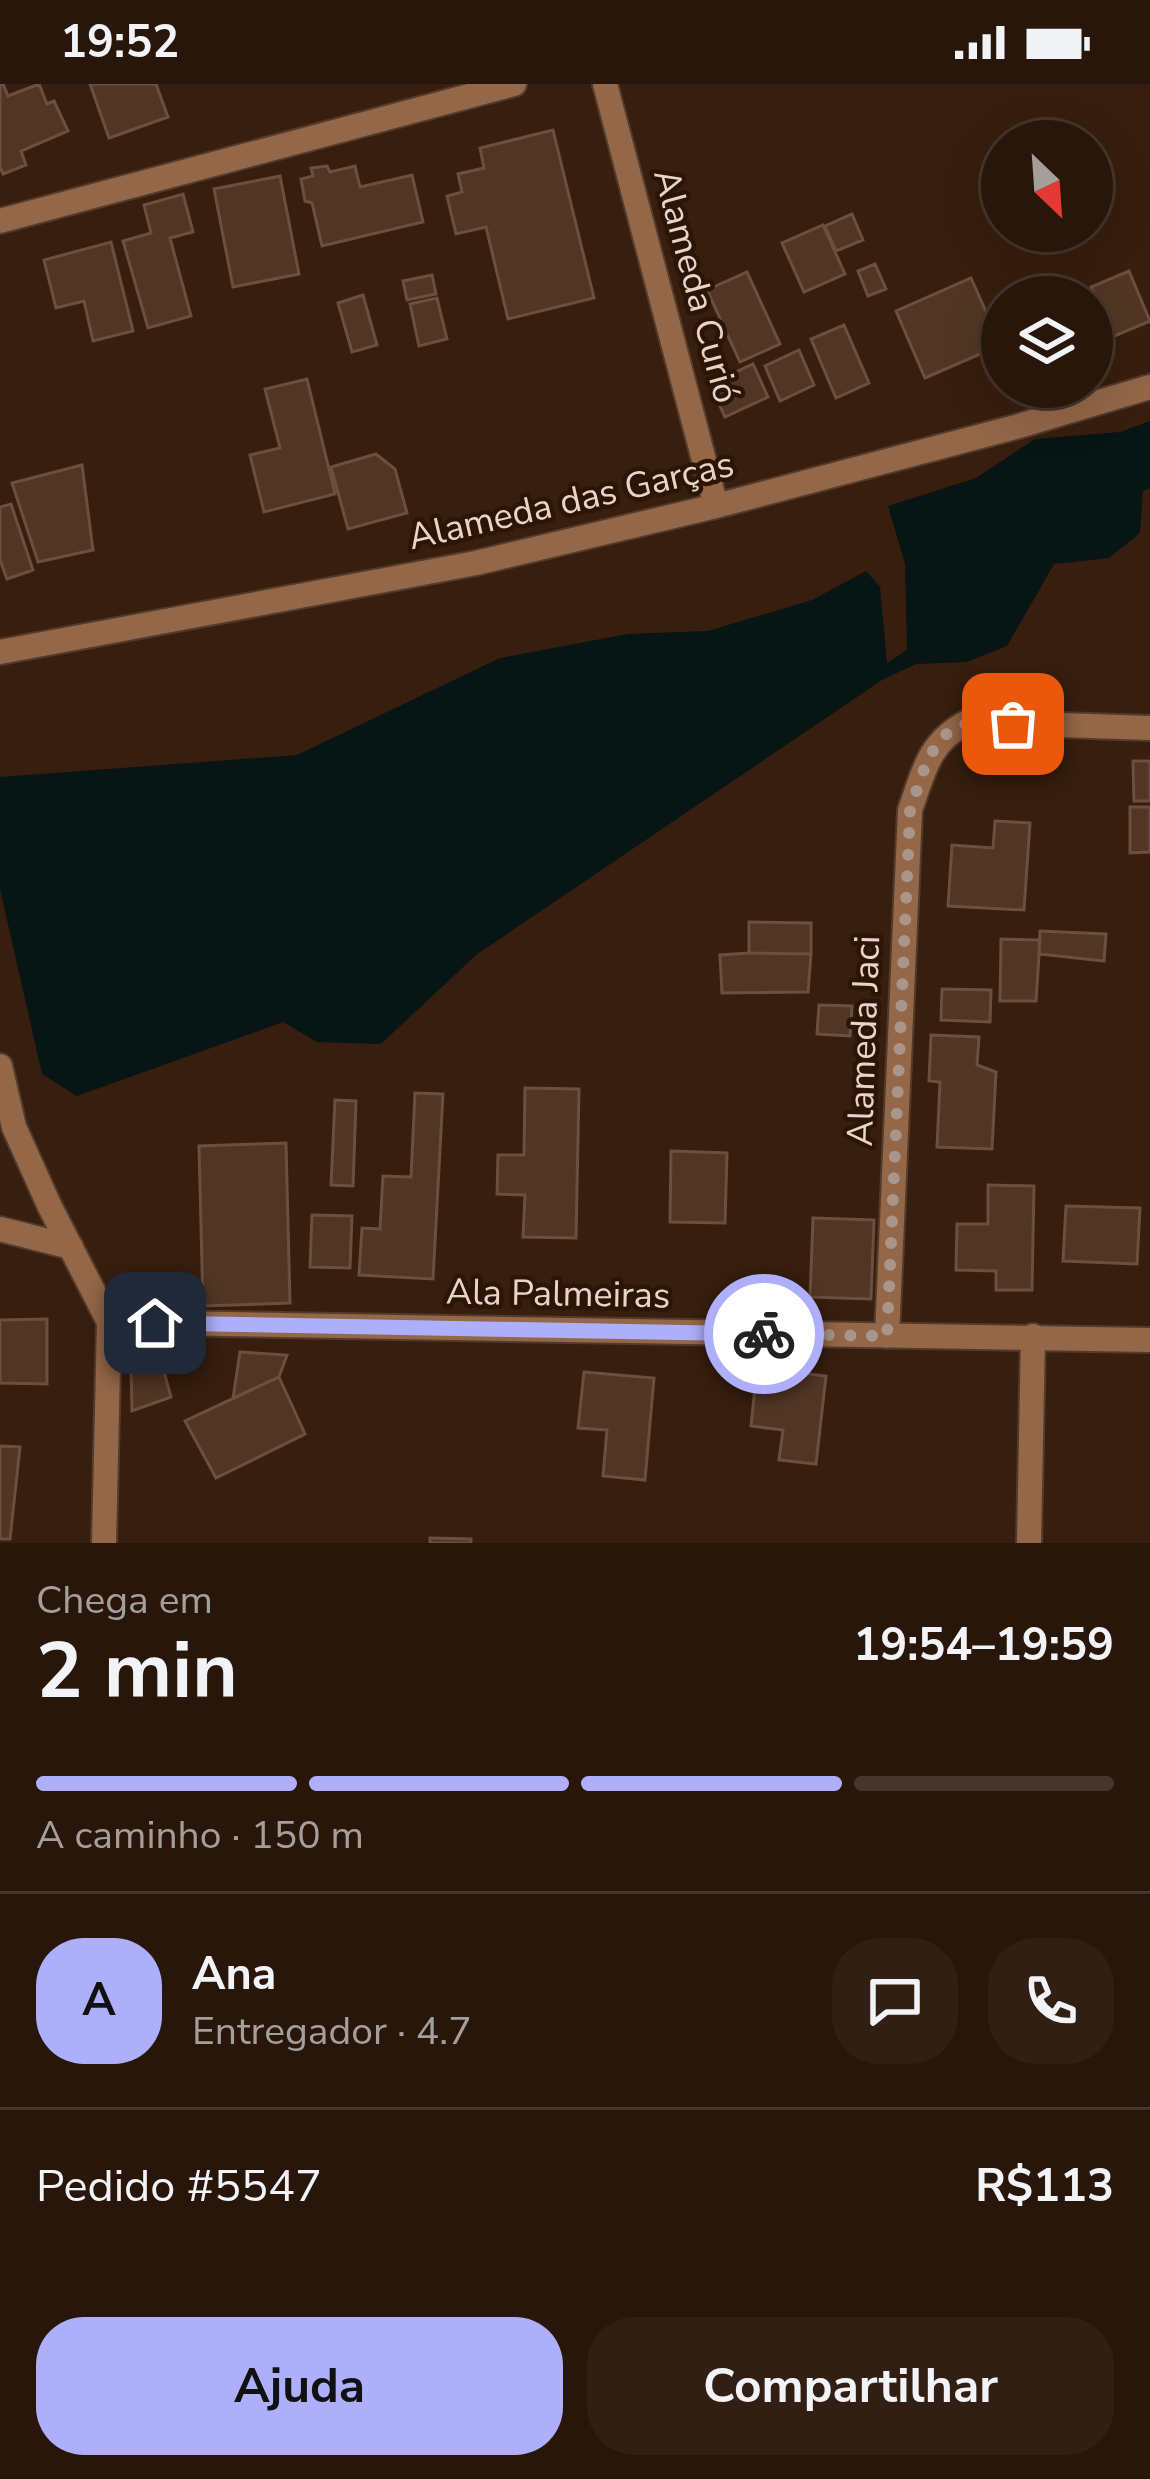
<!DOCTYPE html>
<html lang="pt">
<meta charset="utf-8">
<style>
body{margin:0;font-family:"Nunito Sans",sans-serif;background:#311f13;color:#f1f3f6;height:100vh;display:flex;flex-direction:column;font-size:45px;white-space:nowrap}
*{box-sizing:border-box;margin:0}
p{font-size:39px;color:#a59f9c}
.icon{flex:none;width:66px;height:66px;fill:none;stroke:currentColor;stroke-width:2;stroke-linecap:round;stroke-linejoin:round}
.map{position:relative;height:1459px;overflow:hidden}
.sheet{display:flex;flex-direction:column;background:#29160a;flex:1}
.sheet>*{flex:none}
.needle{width:78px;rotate:155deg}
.tools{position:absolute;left:981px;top:36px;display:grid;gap:24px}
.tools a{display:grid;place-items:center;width:132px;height:132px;border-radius:50%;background:#29160a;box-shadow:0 12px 48px #0002,0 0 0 3px #45352b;font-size:60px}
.pin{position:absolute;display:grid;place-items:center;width:102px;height:102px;color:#fff;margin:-51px;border-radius:24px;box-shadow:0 6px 18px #0006}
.courier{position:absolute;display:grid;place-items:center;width:120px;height:120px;margin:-60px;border:9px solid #adaffb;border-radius:50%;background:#fff;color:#222;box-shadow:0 3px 15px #0007}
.headline em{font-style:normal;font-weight:700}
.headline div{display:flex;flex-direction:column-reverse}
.headline{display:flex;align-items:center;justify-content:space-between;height:204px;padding:0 36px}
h1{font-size:78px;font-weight:700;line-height:90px}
.bar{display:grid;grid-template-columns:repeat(4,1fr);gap:18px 12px;align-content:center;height:144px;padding:0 36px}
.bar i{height:15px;border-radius:9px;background:#45352b}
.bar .selected{background:#adaffb}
.bar p{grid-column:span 4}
.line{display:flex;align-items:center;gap:30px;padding:0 36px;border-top:3px solid #45352b}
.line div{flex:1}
.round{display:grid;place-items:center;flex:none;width:126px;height:126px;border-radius:48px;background:#311f13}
.action{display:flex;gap:24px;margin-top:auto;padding:24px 36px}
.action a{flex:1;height:138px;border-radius:48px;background:#adaffb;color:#111;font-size:48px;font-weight:700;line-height:138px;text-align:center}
.action a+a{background:#311f13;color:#f1f3f6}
.status{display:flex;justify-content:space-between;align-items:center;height:84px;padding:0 60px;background:#29160a;direction:ltr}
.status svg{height:33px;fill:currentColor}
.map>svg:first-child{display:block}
.water{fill:#071515}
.building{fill:#513625;stroke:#6c4f3e;stroke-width:3}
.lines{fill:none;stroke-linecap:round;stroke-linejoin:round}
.minor-casing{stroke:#533b2c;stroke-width:28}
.minor{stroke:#936748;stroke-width:24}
.done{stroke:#a99589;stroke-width:12;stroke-dasharray:0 21.6}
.route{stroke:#adaffb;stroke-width:15}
.labels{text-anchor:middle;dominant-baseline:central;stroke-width:9;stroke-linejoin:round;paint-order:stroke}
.street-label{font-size:36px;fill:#e6d5cb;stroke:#2d1505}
</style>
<div class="status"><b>19:52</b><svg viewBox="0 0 49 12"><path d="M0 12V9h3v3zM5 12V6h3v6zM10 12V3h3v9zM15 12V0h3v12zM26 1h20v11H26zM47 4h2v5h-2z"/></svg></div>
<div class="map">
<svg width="1150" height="1459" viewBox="0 0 1150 1459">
<rect width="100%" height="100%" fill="#371e0e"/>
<path class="water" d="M1150,337V404L1143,407L1140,449L1109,474L1054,480L1007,562L967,578L916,580L882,596L476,871L381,960L317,958L283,938L77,1012L42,990L0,805V693L297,671L500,574L628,550L708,547L812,516L866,487L880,503L887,579L907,566L905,480L888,422L976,394L1035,355L1120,348Z"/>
<path class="building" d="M0,0H3L8,12L39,0L47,20L54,17L68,47L21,67L26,81L3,90L0,83Z
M90,0H156L168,33L109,54Z
M553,46L594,214L508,235L486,143L456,150L447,112L462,108L458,90L484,84L480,64Z
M327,82L330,88L355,82L360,103L412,91L423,138L322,162L312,119L305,117L301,95L313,92L311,84Z
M280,92L299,190L233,203L214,105Z
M183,110L193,148L170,154L191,232L148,244L123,157L151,149L144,121Z
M852,130L863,156L836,167L825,142Z
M823,141L845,190L804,208L782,159Z
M111,158L133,247L93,257L84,217L56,224L44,176Z
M875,180L886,205L868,212L858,187Z
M1129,187L1150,237L1112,253L1091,203Z
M747,188L780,260L740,278L707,206Z
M432,191L436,210L407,216L403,197Z
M971,194L1001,261L925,294L896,227Z
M363,211L377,261L352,268L338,219Z
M437,214L447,255L419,262L410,220Z
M844,241L869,299L836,314L811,255Z
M799,266L814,301L780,317L765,282Z
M753,280L768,313L725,333L710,300Z
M307,295L335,410L264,428L250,371L280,364L265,305Z
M376,370L395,385L407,429L348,445L331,383Z
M82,381L93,466L38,478L12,399Z
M11,420L33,486L7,495L0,476V423Z
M1133,677H1150V717H1134Z
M1130,723H1150V768L1130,769Z
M995,737L1030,739L1024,826L948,822L952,761L993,764Z
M749,838L811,839V870L749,869Z
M1040,847L1106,850L1104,877L1039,870Z
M1001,855L1040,856L1036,917H1000Z
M749,869L811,870L808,908L722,909L720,871Z
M942,905L991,906L990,938L941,936Z
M819,921L852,922L850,952L817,950Z
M931,951L979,953L977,981L996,988L992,1065L937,1063L940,998L929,997Z
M525,1004L579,1005L576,1154L523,1153L525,1111L497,1110L498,1071H524Z
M415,1009L443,1010L433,1195L359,1191L362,1144L380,1145L383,1092L411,1093Z
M335,1016L356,1017L353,1102L331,1101Z
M286,1059L290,1219L203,1222L199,1062Z
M671,1067L727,1069L725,1139L670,1138Z
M988,1101L1034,1102L1032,1206H996V1187L956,1186L957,1140H988Z
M1066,1122L1140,1124L1137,1180L1063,1177Z
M312,1131L352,1132L350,1184L310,1183Z
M813,1134L874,1136L871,1215L810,1213Z
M47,1235V1300L0,1299V1236Z
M240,1268L287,1271L279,1293L233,1314Z
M160,1273L171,1313L132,1327L131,1281Z
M757,1284L826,1292L816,1380L779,1376L783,1346L751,1342Z
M584,1288L654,1294L645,1396L603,1392L607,1346L578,1344Z
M279,1293L305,1350L216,1394L185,1337Z
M0,1362L20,1363L10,1455H0Z
M430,1454L471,1455V1459H430Z"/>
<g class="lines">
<g class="minor-casing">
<path id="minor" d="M605,0L716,422
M0,137L514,0
M0,568L476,479L716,422L1019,342L1150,303
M0,982L14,1043L50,1123L109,1238L104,1459
M0,1145L71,1163
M109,1238L1150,1256
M887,1252L910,726C924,687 928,659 967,638L1150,644
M1029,1459L1033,1252"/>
</g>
<use href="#minor" class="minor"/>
</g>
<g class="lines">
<path class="done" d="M764,1250L887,1252L910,727C921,696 929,651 965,640C979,635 998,639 1013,640"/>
<path class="route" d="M155,1239L764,1250"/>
</g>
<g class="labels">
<g class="street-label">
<text transform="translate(696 202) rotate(75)">Alameda Curió</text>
<text transform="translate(571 417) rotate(-13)">Alameda das Garças</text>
<text transform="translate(864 957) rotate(-88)">Alameda Jaci</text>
<text transform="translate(558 1210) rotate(1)">Ala Palmeiras</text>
</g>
</g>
</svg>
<div class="tools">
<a><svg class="needle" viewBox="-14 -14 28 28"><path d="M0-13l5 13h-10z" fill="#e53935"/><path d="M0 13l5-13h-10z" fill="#a59f9c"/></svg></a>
<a><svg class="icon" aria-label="layers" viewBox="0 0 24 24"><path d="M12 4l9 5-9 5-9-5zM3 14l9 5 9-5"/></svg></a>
</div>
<div class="pin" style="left:1013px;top:640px;background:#ea580c"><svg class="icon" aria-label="bag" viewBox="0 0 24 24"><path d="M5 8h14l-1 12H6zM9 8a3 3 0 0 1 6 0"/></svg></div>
<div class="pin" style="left:155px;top:1239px;background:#1f2937"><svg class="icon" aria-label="home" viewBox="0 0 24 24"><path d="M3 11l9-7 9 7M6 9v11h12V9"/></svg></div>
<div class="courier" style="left:764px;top:1250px"><svg class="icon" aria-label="bike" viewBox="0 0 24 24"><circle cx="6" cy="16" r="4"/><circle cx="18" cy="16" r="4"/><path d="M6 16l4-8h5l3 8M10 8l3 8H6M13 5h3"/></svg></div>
</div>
<section class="sheet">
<div class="headline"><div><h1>2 min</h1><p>Chega em</p></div><em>19:54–19:59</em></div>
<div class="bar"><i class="selected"></i><i class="selected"></i><i class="selected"></i><i></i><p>A caminho · 150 m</p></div>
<div class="line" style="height:216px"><b class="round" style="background:#adaffb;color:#111">A</b><div><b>Ana</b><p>Entregador · 4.7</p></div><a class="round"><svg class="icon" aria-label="chat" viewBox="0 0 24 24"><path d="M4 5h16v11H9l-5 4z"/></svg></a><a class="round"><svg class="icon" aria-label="phone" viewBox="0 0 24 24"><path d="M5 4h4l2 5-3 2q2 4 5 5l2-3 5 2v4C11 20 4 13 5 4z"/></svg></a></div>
<div class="line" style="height:156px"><div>Pedido #5547</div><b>R$113</b></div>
<div class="action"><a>Ajuda</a><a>Compartilhar</a></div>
</section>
